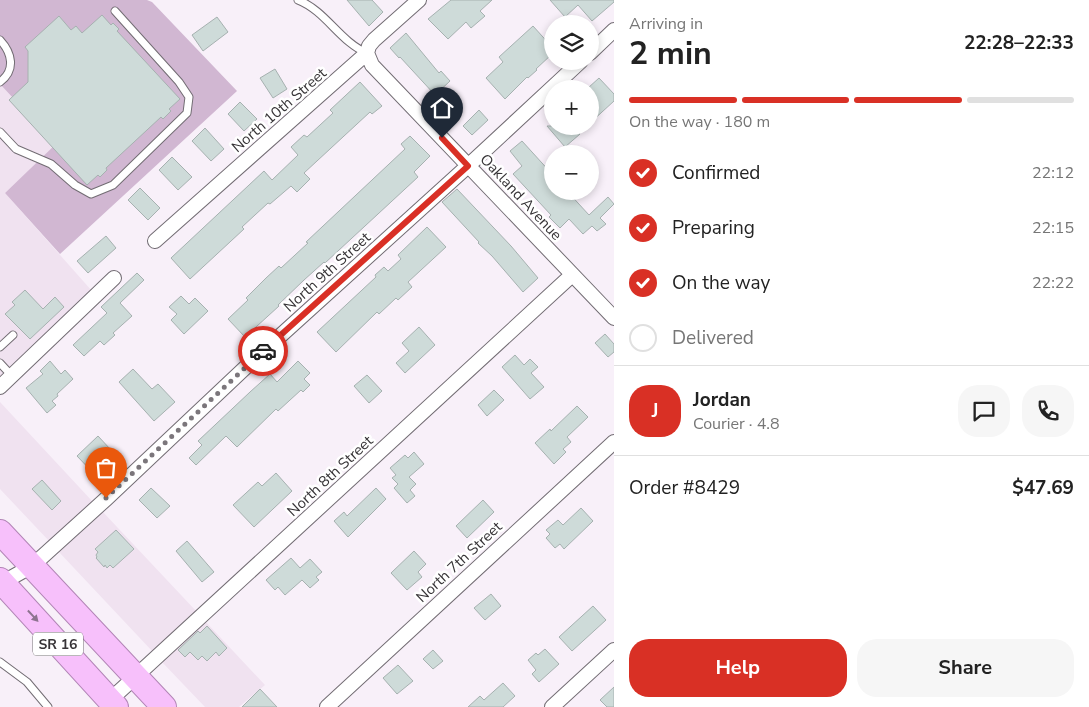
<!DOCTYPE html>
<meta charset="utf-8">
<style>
body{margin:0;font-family:"Nunito Sans",sans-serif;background:#f6f6f6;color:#222;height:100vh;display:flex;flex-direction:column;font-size:19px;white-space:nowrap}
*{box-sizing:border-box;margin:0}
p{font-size:16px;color:#767676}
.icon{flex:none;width:28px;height:28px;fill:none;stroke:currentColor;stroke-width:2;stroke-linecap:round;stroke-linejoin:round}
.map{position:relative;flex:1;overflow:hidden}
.panel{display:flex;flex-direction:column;background:#fff;width:475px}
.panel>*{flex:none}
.tools{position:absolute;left:544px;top:15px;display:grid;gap:10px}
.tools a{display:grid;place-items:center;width:55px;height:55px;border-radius:50%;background:#fff;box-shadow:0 2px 8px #0003;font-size:25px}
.pin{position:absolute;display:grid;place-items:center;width:42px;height:42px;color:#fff;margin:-51px -21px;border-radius:50% 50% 50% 0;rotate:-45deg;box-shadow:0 0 5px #0007}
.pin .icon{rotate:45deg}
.courier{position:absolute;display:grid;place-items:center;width:50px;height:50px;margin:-25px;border:4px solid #d93025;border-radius:50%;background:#fff;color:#222;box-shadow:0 1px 6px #0007}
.overview em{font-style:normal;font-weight:700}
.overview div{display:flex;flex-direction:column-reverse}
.overview{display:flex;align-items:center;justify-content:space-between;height:85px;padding:0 15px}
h1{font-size:32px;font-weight:700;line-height:38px}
.bar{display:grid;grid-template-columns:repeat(4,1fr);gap:8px 5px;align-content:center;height:60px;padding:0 15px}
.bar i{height:6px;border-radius:4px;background:#e0e0e0}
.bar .on{background:#d93025}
.bar p{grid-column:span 4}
.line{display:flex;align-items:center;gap:12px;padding:0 15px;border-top:1px solid #e0e0e0}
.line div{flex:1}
.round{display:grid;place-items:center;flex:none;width:52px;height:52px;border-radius:20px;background:#f6f6f6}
ol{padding:0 15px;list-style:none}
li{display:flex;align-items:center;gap:15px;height:55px}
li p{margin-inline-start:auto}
li .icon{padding:5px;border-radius:50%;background:#d93025;color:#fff;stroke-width:4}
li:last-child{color:#767676}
li i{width:28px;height:28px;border:2px solid #e0e0e0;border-radius:50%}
.cta{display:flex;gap:10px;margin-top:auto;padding:10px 15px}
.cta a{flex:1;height:58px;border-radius:20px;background:#d93025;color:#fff;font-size:20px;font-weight:700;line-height:58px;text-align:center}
.cta a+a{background:#f6f6f6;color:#222}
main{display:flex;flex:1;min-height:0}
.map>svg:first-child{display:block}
.built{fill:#f0e2f0}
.forest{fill:#d1b7d2}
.building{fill:#cedbd9;stroke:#a6b1b0}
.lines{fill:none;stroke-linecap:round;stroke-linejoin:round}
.service-casing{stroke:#726c73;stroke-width:9}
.minor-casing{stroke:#726c73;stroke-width:16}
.trunk-casing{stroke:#b285b6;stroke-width:26}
.service{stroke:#fff;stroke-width:7}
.minor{stroke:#fff;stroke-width:14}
.trunk{stroke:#f7c0fb;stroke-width:24}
.oneway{fill:#8d738f}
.done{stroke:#7b767b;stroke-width:5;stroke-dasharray:0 9}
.route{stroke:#d93025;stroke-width:6}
.labels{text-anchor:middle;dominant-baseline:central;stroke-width:5;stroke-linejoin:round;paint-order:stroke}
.shield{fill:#fff;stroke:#737173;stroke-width:1}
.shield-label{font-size:14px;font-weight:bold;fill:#373437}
.street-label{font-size:15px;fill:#373437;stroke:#fff}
</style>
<main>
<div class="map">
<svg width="614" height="707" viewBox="0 0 614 707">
<rect width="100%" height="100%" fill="#f8f0f9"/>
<path class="built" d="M0,84L57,144L5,193L92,291L0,379Z
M0,402L93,502L50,542L0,489Z
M102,511L197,612L153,652L58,551Z
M205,621L265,685L239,707H205L161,661Z"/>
<path class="forest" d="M0,0H147L152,2L237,91L60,254L5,193L56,144L0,84Z"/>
<path class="building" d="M347,0H372L383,12L369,26Z
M451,0H492L480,11L485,16L471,28L466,22L448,39L428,19Z
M550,0H614V2L592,21L578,5L565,17Z
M102,15L111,25L113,23L119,29L117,31L180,99L169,109L171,111L163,119L161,117L106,168L107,170L100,177L98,175L87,185L9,100L28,82V51L25,47L59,16L71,30L76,26L82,33Z
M217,17L228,32L203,51L192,35Z
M533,26L552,47V54L536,69L537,70L528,78L527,77L505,99L486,78L503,62L499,57Z
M406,33L439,73L441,71L450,81L435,95L400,57L399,58L390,48Z
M275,69L287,89L273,98L260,78Z
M599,78L614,94V101L590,123V89L588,88Z
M360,82L382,106L372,114L370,112L304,173L310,179L297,192L291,186L270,204L268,203L242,227L244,229L190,279L171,258L264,171L272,180L298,155L291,147L304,135L307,137L333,113L330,110Z
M240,102L257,119L244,131L228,114Z
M479,110L488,120L472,135L463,126Z
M547,126H573L580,134L565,147Z
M205,128L224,149L211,161L192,141Z
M410,136L430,156L414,172L418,177L325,263L324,262L304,280L278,305L279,306L245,337L228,319L248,300L246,298L266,278L279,266L281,268L308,243L306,242L405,149L401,144Z
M522,141L552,174V191H567L589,215L608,197L614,204L600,218L606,224L597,231L592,226L583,234L569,219L560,228L549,217L551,215L513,174L522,166L510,151Z
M172,157L192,177L178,190L159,170Z
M140,188L160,208L148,220L128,200Z
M457,189L511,246L538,278L523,292L492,256L478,243L479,242L442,202Z
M427,227L446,247L408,282L412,287L398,300L396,298L379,314L377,312L336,352L317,332L376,277L375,275L384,267L388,271L401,259L398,255Z
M106,236L116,248L88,273L77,261Z
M137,273L144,280L120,303L132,316L113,333L115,335L104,345L100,341L84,356L73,345L107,313L101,307Z
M25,290L43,309L55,297L64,307L30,339L5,314L15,305L12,302Z
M181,296L189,304L195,298L208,311L184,334L171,320L177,314L169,307Z
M419,327L435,345L405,373L396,363L409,351L402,343Z
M605,334L614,344V352L608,357L595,343Z
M515,355L524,365L530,359L538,367L531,373L544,387L530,399L502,367Z
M50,361L61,374L65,370L73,379L57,394L58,396L52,401L56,405L47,413L26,388L43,374L40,371Z
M298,361L310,373L304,379L310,385L303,392L301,390L278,411L276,409L237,447L226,436L196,465L189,458L202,445L198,441L250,392L270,374L277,382Z
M133,369L152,389L158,384L175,402L154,421L119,382Z
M367,375L382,391L369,403L354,386Z
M494,390L504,400L487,416L478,405Z
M577,406L588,417L567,437L571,442L563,449L566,452L554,464L535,443L550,429L551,431Z
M98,436L111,450L100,460L106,467L96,476L77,456Z
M414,452L424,464L409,477L416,484L410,490L415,496L407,503L394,488L398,484L392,478L396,475L390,468L405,455L408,458Z
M276,473L292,491L254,527L233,505L258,482L262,486Z
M42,480L61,501L52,510L32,489Z
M151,488L170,506L157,518L139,500Z
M376,488L386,499L348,537L334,521L344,512L347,516Z
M483,500L494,512L467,538L456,526Z
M581,508L593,521L564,549L560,544L555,548L546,538L550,534L546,530L558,520L563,525Z
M116,530L134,549L113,568L110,565L107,568L105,565L104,567L96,558L97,557L96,555L98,552L95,549Z
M187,541L214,572L202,582L176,551Z
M414,551L426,564L418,572L422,577L407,590L391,573Z
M291,558L300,568L310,559L322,572L316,577L319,580L310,588L302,580L285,595L278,587L275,590L266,580Z
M491,594L501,606L485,620L474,608Z
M593,606L606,620L572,651L559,637Z
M207,626L227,648L219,656L216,652L207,661L202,656L198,660L190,652L185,657L178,650L198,631L200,633Z
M545,649L559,664L539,682L532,674L536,670L528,660L536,653L538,655Z
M433,650L443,661L433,669L423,659Z
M398,665L413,681L397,694L383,678Z
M503,683L515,696L503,707H468L480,696L484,700Z
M614,687V707H607L600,700Z
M260,689L277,707H242Z"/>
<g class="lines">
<g class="service-casing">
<path id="service" d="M298,0C326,11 340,42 367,53
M0,40C12,53 16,70 0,82
M0,132L16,149L51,164L75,185L91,194L113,185L187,113L189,97L179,82L115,11
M0,347L13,335
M0,363L12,376
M0,662L27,682L48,707"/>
</g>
<g class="minor-casing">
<path id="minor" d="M367,53L372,65L614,318
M590,53L614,30
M155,241L367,53L369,46L374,40L419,0
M0,387L114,278
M0,584L32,566L106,499L247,366L469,165L581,61
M110,700L572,275
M327,707L614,442
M552,707L614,650"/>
</g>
<g class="trunk-casing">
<path id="trunk" d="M0,532L164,707
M0,580L116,707"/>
</g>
<use href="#service" class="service"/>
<use href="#minor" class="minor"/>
<use href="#trunk" class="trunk"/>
</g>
<defs><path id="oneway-solid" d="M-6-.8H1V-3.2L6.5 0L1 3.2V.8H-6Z" transform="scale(1.25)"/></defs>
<use class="oneway" href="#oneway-solid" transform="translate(33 616) rotate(47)"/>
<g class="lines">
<path class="done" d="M106,498L263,351"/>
<path class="route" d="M263,351L468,166L442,138"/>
</g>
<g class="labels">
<rect class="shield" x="33" y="632.5" width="50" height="23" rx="4"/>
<g class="shield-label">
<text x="58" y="644">SR 16</text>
</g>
<g class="street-label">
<text transform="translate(279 110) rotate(-41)">North 10th Street</text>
<text transform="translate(521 197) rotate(47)">Oakland Avenue</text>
<text transform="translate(327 272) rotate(-42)">North 9th Street</text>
<text transform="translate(330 476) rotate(-43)">North 8th Street</text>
<text transform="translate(459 562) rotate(-43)">North 7th Street</text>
</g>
</g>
</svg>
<div class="tools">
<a><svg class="icon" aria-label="layers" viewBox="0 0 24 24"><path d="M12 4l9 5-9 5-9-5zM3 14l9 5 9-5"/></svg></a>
<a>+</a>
<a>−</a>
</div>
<div class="pin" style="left:106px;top:498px;background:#ea580c"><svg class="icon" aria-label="bag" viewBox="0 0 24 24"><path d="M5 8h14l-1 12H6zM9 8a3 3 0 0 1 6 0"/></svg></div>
<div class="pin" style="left:442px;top:138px;background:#1f2937"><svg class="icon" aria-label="home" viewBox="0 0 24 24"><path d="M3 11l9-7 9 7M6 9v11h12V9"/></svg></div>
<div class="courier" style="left:263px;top:351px"><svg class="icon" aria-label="car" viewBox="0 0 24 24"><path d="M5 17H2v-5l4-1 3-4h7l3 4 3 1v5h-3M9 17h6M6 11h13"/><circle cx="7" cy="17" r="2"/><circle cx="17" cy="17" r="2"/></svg></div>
</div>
<section class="panel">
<div class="overview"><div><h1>2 min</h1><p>Arriving in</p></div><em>22:28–22:33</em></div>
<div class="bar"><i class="on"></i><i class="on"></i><i class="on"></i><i></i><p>On the way · 180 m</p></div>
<ol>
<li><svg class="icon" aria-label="check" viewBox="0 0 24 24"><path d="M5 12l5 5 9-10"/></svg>Confirmed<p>22:12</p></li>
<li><svg class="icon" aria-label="check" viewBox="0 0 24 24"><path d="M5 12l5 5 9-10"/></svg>Preparing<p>22:15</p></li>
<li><svg class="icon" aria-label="check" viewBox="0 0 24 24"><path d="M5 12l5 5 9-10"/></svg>On the way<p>22:22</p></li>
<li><i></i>Delivered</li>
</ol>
<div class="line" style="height:90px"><b class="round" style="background:#d93025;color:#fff">J</b><div><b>Jordan</b><p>Courier · 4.8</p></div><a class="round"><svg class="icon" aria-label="chat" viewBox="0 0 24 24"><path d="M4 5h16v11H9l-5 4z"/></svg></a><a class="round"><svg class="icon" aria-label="phone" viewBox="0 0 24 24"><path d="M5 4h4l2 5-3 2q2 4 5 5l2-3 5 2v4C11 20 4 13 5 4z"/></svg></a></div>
<div class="line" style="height:65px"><div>Order #8429</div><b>$47.69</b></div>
<div class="cta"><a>Help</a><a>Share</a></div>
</section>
</main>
